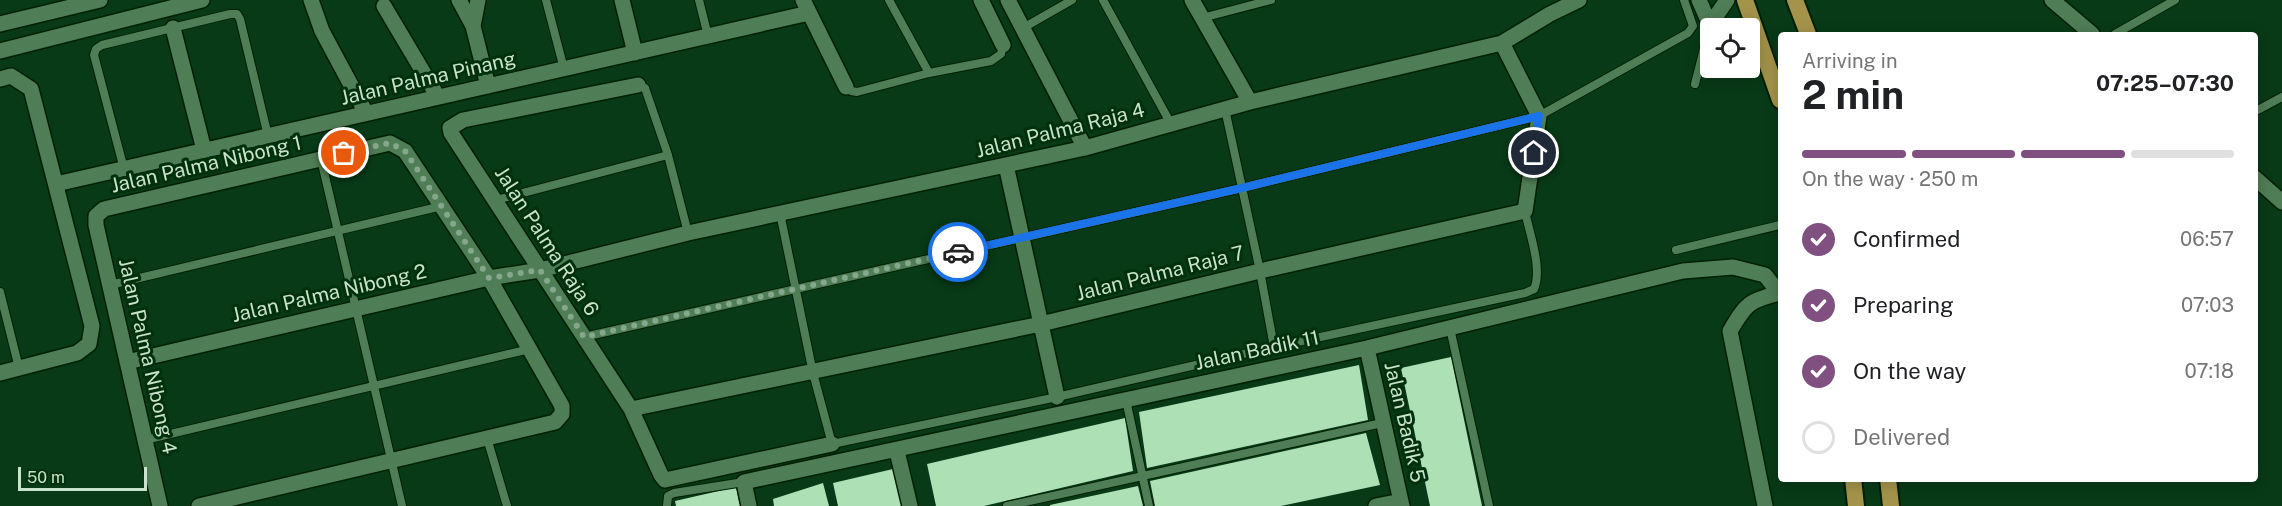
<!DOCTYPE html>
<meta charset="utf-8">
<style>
body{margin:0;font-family:"Public Sans",sans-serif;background:#f2f2f2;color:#202124;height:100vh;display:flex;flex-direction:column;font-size:22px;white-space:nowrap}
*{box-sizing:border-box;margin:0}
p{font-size:20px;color:#757577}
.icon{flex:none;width:33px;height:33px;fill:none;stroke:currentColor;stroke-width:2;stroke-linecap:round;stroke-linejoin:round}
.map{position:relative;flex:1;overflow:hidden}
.side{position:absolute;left:1778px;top:32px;width:480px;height:450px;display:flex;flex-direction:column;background:#fff;border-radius:6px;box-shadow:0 3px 15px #0003}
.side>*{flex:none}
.fabs{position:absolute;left:1700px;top:18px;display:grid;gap:12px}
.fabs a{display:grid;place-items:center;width:60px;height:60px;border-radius:6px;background:#fff;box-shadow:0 3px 15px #0003;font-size:30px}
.scale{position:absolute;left:18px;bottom:15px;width:129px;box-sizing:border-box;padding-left:6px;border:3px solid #c9e2cb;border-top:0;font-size:16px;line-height:21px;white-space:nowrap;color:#c9e2cb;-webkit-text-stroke:4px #00300c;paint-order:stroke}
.pin{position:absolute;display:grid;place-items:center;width:51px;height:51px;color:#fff;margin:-26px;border:3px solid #fff;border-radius:50%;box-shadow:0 2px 6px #0007}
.courier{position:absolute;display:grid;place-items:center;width:60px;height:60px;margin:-30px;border:4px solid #1a73e8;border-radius:50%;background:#fff;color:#222;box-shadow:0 2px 8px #0007}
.headline em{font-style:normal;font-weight:700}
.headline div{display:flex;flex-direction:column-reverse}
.headline{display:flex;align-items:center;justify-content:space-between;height:102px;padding:0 24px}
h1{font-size:39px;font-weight:700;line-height:45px}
.bar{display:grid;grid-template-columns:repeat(4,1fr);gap:9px 6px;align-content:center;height:72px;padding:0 24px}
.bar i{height:8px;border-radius:4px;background:#e0e0e0}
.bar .active{background:#7f5080}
.bar p{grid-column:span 4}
ol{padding:0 24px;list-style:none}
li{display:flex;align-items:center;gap:18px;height:66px}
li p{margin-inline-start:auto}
li .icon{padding:6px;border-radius:50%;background:#7f5080;color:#fff;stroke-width:4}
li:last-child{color:#757577}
li i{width:33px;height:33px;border:3px solid #e0e0e0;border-radius:50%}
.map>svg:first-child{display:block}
.building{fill:#aee0b5}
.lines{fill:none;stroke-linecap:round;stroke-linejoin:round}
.service-casing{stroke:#001f05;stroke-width:10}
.minor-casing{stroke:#001f05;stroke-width:18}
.tertiary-casing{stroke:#001f05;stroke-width:18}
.trunk-casing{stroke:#001f05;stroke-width:20}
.service{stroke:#4f7e56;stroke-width:8}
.minor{stroke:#4f7e56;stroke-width:15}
.tertiary{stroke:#4f7e56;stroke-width:15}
.trunk{stroke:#a4944a;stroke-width:16}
.done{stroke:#85a78c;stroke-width:6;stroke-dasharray:0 10.8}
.route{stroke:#1a73e8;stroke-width:8}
.labels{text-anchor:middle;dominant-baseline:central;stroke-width:6;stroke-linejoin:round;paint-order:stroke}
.street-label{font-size:20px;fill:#c9e2cb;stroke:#00300c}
</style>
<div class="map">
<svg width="2282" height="506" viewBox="0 0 2282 506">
<rect width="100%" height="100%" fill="#083a17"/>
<path class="building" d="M1451,357L1482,506H1430L1401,368Z
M1359,365L1368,420L1147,468L1139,412Z
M1125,418L1133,471L984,506H936L927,464Z
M1366,433L1380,485L1281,506H1155L1150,481Z
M893,469L902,506H838L833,483Z
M823,483L829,506H774L773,499Z
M1138,486L1143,506H1050V505Z
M736,487L740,506H676L675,501Z"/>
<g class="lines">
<g class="service-casing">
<path id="service" d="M546,0L564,69
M699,0L708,36
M889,0L929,73
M1103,0L1171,124
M1202,18L1271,0
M1023,28L1072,0
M2115,34L2175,0
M1695,84L1710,25
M638,85L645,88L668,155L688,233
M846,87L851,91L857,92L929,73L991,61L1001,54L1003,45
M1225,109L1260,271L1274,347
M2254,112L2282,97
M321,159L402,506
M124,169L94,55L96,49L102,45L230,14H237L240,19L268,136
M496,200L668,155
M780,213L813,373L832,444L1057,397L1274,347L1525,293L1534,289C1543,269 1529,232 1525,211
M1676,250L1780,225
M110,285L442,206
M0,292L19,368
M1450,328L1489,506
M584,337L1242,188L1539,116L1688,33L1693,26L1684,0
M1126,400L1149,506
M487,438L507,506
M145,440L530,349
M667,506L668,496L674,493L744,482
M1007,506L1382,423"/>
</g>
<g class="minor-casing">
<path id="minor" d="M311,0L322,31L366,113
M459,0L473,26L488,86
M622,0L635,53
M803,0L846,87
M981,0L1003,45
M1008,0L1085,148
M1192,0L1250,102
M1699,0L1710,25
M384,6L438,97
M1710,25L1727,0
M473,26L478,0
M173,28L204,150
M0,79L11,76L31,89L92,326L89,344L77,353L0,373
M638,85L463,120L450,128L451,133L631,409L661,475L665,480L832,444
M1006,165L1057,397
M56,184L809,13
M1367,348L1402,506
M127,362L489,278L540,270L688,233L1085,148L1250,102L1502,43L1550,14L1579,0
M631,409L1041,324L1260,271L1525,211L1539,116L1502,43
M897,451L910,506
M160,506L96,225V216L104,209L390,143L405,151L489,278L562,406V414L555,422L199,506
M749,506L744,482L1367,348L1683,271L1733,267L1765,275L1780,294
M1376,506L1401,501
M1765,506L1730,331C1746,304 1749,300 1780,293"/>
</g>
<g class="tertiary-casing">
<path id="tertiary" d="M2052,0L2092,34
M0,24L100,0
M0,51L202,0
M2254,177L2282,202"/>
</g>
<g class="trunk-casing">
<path id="trunk" d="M1745,0L1780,100
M1795,0L1808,34
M1853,478L1856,506
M1888,478L1891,506"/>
</g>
<use href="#service" class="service"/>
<use href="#minor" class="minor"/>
<use href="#tertiary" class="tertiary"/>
<use href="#trunk" class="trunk"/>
</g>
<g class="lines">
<path class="done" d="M344,153L390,143L405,151L489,278L540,270L584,337L958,252"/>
<path class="route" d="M958,252L1242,188L1539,116L1534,153"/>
</g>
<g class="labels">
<g class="street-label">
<text transform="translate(428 78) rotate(-13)">Jalan Palma Pinang</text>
<text transform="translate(1060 130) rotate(-14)">Jalan Palma Raja 4</text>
<text transform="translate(206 164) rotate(-13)">Jalan Palma Nibong 1</text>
<text transform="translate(547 241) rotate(57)">Jalan Palma Raja 6</text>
<text transform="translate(1160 273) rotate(-14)">Jalan Palma Raja 7</text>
<text transform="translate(329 293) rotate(-13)">Jalan Palma Nibong 2</text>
<text transform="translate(1257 350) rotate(-12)">Jalan Badik 11</text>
<text transform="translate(148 356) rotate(77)">Jalan Palma Nibong 4</text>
<text transform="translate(1405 422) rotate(77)">Jalan Badik 5</text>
</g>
</g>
</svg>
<div class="fabs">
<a><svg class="icon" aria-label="locate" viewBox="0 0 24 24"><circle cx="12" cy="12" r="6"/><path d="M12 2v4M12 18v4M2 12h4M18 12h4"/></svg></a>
</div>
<div class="scale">50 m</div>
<div class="pin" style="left:344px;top:153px;background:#ea580c"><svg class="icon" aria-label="bag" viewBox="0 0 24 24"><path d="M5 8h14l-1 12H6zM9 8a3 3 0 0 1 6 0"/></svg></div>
<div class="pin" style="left:1534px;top:153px;background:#1f2937"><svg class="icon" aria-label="home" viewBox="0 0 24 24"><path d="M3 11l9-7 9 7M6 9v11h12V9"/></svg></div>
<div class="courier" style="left:958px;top:252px"><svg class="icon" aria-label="car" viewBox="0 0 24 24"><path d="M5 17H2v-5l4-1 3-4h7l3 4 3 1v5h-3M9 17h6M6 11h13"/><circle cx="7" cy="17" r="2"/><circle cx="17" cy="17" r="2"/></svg></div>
<section class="side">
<div class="headline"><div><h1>2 min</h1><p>Arriving in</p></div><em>07:25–07:30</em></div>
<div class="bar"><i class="active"></i><i class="active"></i><i class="active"></i><i></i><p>On the way · 250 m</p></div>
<ol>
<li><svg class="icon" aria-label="check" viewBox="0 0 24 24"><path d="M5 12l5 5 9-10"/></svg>Confirmed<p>06:57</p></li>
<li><svg class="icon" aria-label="check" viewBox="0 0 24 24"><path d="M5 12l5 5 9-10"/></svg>Preparing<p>07:03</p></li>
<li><svg class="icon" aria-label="check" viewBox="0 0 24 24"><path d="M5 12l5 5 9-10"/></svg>On the way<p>07:18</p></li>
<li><i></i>Delivered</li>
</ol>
</section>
</div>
